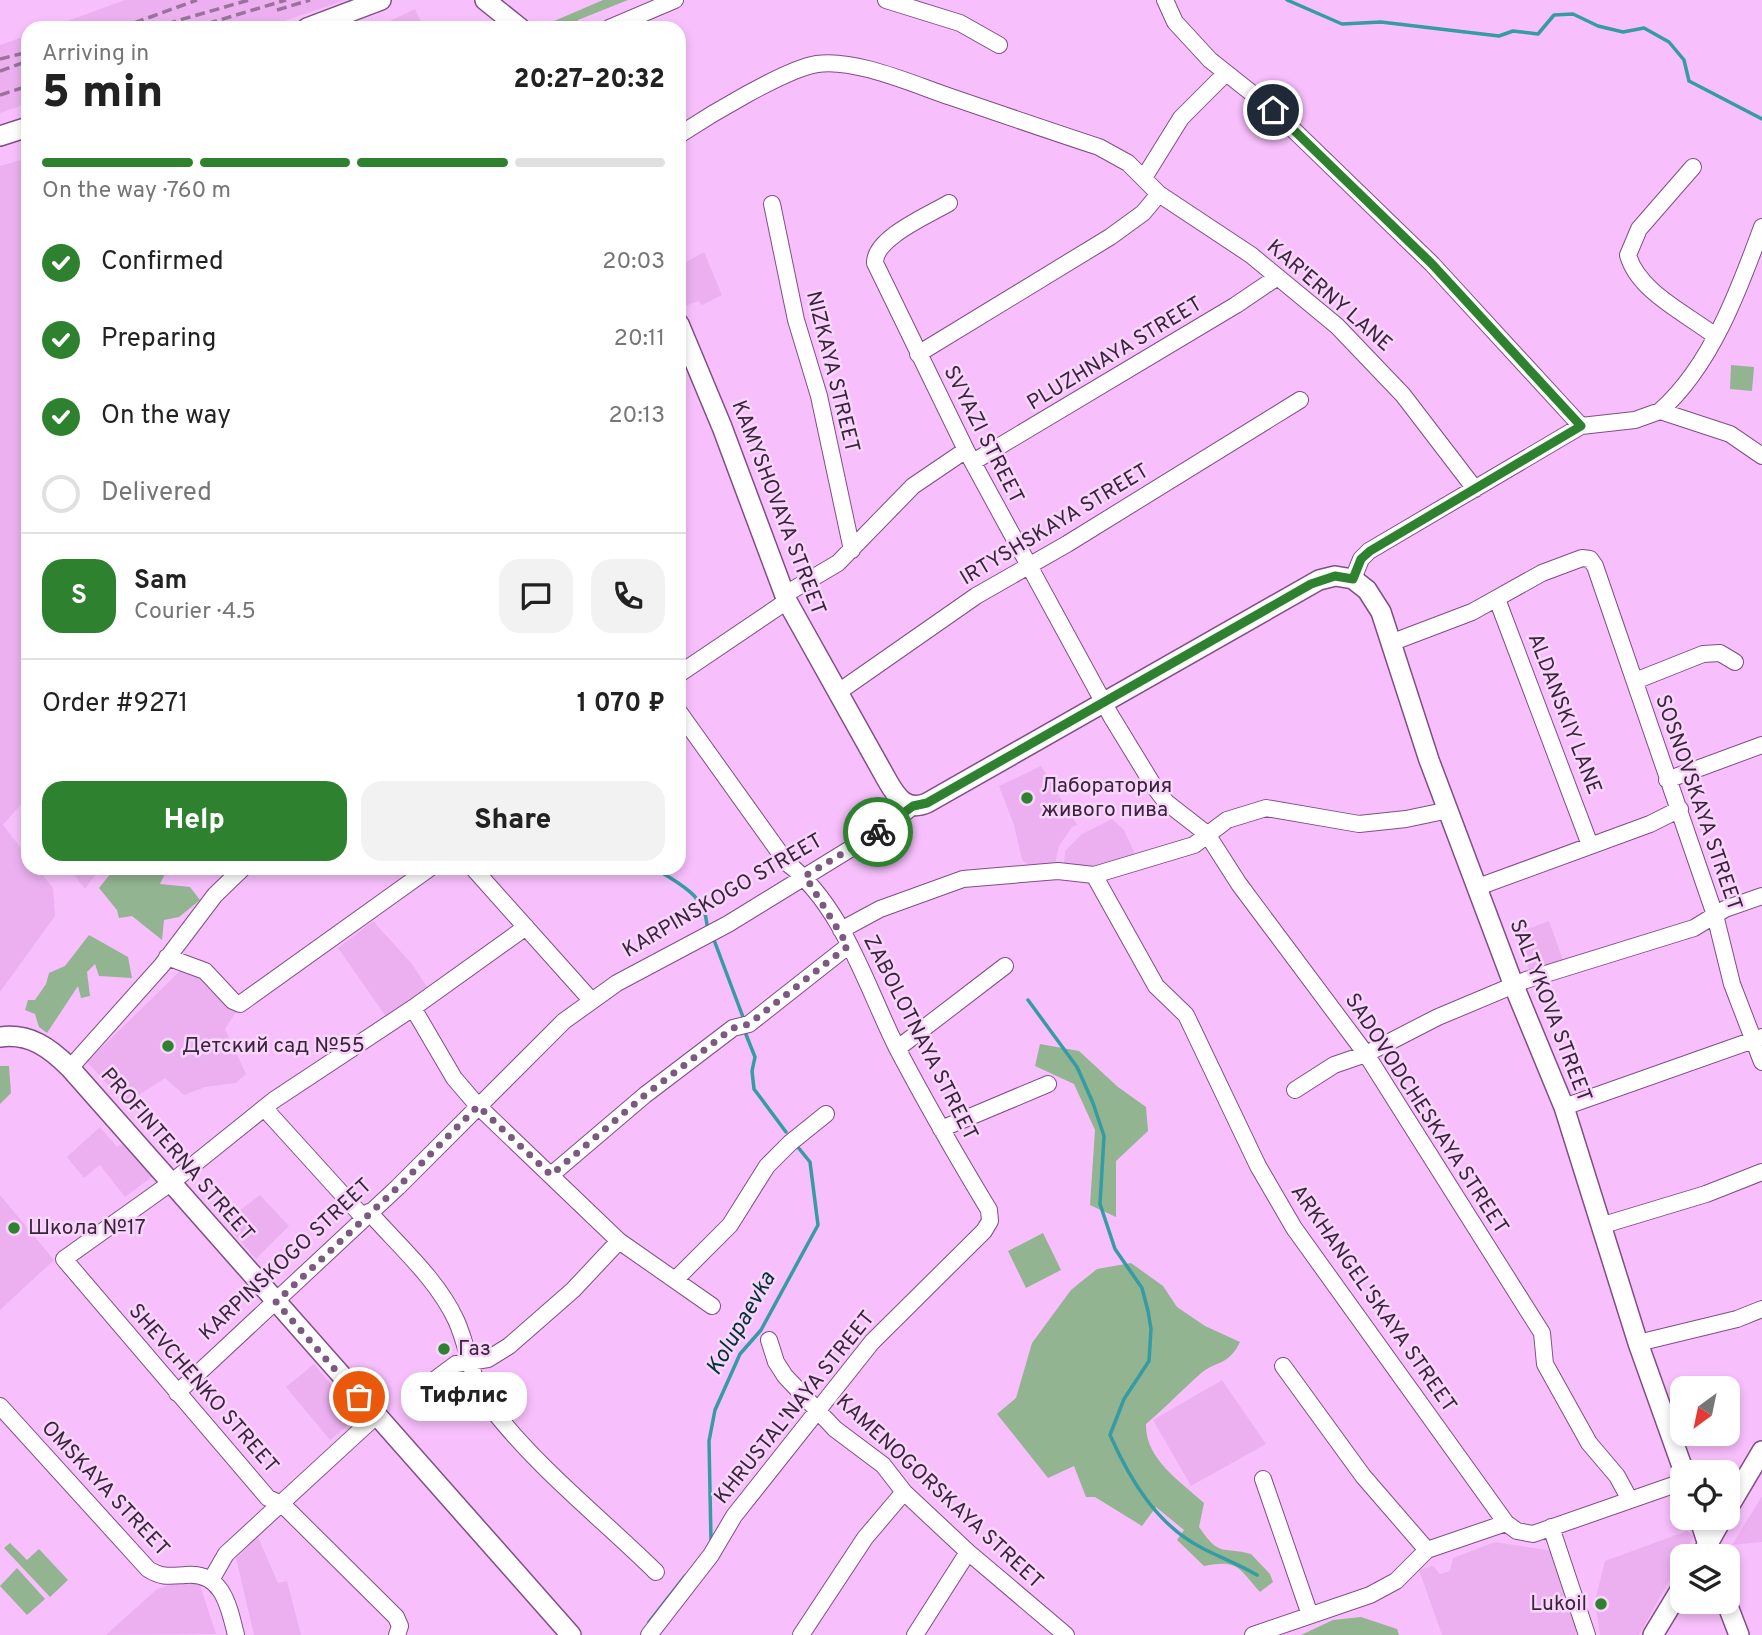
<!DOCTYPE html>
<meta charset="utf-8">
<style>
body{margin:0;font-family:Overpass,sans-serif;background:#f2f2f2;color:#222;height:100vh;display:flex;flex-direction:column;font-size:26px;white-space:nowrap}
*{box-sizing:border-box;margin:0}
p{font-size:23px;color:#767676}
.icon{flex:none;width:38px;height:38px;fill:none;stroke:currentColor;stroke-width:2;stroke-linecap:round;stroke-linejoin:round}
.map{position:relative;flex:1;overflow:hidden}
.panel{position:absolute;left:21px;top:21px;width:665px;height:854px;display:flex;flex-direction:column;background:#fff;border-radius:21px;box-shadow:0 4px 10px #0003}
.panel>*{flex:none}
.needle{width:46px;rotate:213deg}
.controls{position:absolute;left:1670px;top:1376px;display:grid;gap:14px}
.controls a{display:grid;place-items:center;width:70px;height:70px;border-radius:14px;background:#fff;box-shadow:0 4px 10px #0003;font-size:35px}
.pin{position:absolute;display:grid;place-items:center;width:60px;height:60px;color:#fff;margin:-30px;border:4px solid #fff;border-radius:50%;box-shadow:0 2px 7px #0007}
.courier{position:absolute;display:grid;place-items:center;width:70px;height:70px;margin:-35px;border:5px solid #2e822f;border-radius:50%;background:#fff;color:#222;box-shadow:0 2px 9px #0007}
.bubble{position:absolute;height:49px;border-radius:21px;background:#fff;box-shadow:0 4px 10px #0003;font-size:23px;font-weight:800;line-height:49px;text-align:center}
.head em{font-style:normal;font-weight:800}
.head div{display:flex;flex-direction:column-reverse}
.head{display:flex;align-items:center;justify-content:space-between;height:119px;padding:0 21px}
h1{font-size:46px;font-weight:800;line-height:52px}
.bar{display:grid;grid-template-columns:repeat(4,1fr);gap:10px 7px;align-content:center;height:84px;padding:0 21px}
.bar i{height:9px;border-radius:5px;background:#e0e0e0}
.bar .selected{background:#2e822f}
.bar p{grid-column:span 4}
.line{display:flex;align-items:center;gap:18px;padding:0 21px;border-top:2px solid #e0e0e0}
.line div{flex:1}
.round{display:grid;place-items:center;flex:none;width:74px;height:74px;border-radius:21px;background:#f2f2f2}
ol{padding:0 21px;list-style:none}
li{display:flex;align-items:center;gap:21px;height:77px}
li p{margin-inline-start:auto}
li .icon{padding:7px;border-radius:50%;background:#2e822f;color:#fff;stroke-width:4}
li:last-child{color:#767676}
li i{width:38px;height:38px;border:4px solid #e0e0e0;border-radius:50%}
.button{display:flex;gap:14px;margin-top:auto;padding:14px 21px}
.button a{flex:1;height:80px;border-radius:21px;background:#2e822f;color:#fff;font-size:28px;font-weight:800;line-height:80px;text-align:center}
.button a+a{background:#f2f2f2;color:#222}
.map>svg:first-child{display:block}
.built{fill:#ecb0f1}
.green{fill:#92b490}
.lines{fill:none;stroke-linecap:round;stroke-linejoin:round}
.stream{stroke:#359ba4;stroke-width:3.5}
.minor-casing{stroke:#804e85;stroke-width:18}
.major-casing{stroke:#804e85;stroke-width:22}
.minor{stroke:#fff;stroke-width:16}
.major{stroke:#fff;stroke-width:19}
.rail{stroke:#9a729d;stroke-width:3.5;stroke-dasharray:10 5;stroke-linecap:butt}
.done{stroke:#7c5a80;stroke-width:7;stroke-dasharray:0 12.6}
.route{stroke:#2e822f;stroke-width:9}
.poi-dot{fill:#2e822f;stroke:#f8d6fb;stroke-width:2.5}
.labels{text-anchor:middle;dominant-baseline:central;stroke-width:5;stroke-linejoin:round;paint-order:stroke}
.street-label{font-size:21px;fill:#3a243c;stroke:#f8d6fb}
.poi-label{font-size:21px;fill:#3a243c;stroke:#f8d6fb;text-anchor:start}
.water-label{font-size:23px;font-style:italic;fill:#003236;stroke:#f8d6fb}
</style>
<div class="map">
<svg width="1762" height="1635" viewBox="0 0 1762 1635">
<rect width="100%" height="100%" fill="#f8bffd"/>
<path class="built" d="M125,0H346L263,28H48Z
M415,9L424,28H375Z
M28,35V103L0,113V45Z
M28,158V796L3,825L28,857V868H37L53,888L55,916L0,992V166Z
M704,252L722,295L702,305L698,301L685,306L679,292V266Z
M1041,766L1077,825L1072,827L1059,846L1055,864L1032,867L1022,860L1014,825L999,786Z
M1112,819L1124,830L1136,856L1092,871L1069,870L1064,862L1065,851L1082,834Z
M69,868H100L85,889Z
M373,921L412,964L427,987L387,1018L338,948Z
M1549,921L1563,960L1530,972L1516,933Z
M186,965L209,981L236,1012L225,1029L246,1074L236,1083L205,1087L184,1095L165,1078L125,1104L87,1062Z
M100,1127L117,1147L123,1143L153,1176L125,1197L100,1165L84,1178L67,1157Z
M0,1195L54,1260L0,1310Z
M260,1195L289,1226L256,1259L224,1222Z
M314,1364L358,1417L330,1440L286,1387Z
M1222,1380L1266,1444L1191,1486L1153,1420Z
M1762,1496V1542L1732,1545Z
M1687,1531L1694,1536L1639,1635H1600L1595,1601L1605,1561Z
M258,1537L278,1583L287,1581L301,1635H254L236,1558Z
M1495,1542L1553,1551L1578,1628L1575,1635H1442L1419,1570L1433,1566L1440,1574L1450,1571L1453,1558Z
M182,1581L200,1585L216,1634L106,1635L157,1589Z"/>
<path class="green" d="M603,0H628L578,20V28H538Z
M1731,365L1754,367L1752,391L1730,389Z
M115,868H168L160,884L190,887L200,900L179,917L164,920L162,940L132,916L119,918L117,910L99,888Z
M89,935L128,957L132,978L99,976L95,964L87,972L90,996L81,998L78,986L47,1033L39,1027L35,1014L25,1010L28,1000H35L46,984L49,973L65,966Z
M1040,1044L1079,1051L1118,1087L1146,1107L1148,1131L1116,1161V1217L1090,1205L1095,1130L1074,1084L1035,1066Z
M0,1066H9L11,1093L0,1104Z
M1043,1233L1061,1270L1026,1288L1008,1251Z
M1131,1263L1163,1286L1177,1307L1205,1326L1240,1342C1228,1367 1215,1360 1199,1375C1181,1391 1165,1408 1146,1424C1145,1459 1180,1481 1204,1503L1199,1527C1220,1558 1222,1546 1251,1554L1270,1574L1273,1582L1260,1592C1239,1568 1238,1559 1204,1566L1177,1540L1184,1530L1156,1507L1142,1526L1095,1497H1086L1074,1466L1048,1478L997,1414L1016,1398L1032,1343L1071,1290L1097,1269Z
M10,1543L27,1560L39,1549L68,1580L50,1597L4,1548Z
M17,1568L45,1599L27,1615L0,1586Z
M1361,1617L1397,1629L1399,1635H1301L1333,1620Z"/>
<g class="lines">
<path class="stream" d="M1287,0L1342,24L1381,22L1499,36L1513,31L1538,34L1554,15L1573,14L1598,26L1623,32L1644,28L1669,42L1684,60L1689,81L1762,119
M655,868C678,884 705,894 707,925
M714,940L743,1017
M1028,1000L1077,1067L1093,1103L1104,1136L1100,1204L1115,1249L1142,1288L1148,1311L1151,1329L1149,1361L1124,1399L1110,1435C1130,1480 1157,1525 1202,1548C1221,1558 1239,1564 1257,1575
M745,1032L755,1057L752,1071L754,1089L786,1132
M711,1541L709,1441L715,1410L740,1354L761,1330L818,1225L810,1162L797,1146
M649,1622L685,1576"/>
<g class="minor-casing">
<path id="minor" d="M886,0L960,23L999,45
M1165,0L1175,22L1210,60L1273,110L1432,264L1581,426L1635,420L1660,411L1730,434L1762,456
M609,28L675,0
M679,135C708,116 785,69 817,64C855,58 915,85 951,97C1001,114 1050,131 1099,147L1128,163L1159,194L1251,255L1337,326L1403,395L1475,489
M1693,167L1639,229L1628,255C1638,291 1685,313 1714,335
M1145,176L1181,118L1225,74
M949,203C929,215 874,238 875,263L966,450L1111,716L1155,788L1166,802L1207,834L1239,884L1366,1054L1542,1333L1545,1364L1589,1443L1617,1476L1630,1500
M772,204L796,320L819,396L852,550
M918,354L1110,237L1143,213L1159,194
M1660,411C1711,366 1739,290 1762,227
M973,462L1236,305L1276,278
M1353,579L1361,559L1369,551L1581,426
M784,595L838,563L913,486L966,450
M1497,599L1590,845
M1393,642L1472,612L1542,573L1582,558L1590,559L1595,566L1715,915L1732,984L1762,1062
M679,674L787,601
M1635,681L1703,654L1720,653L1735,662
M837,693L976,596L1067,544L1300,400
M1667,780L1762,745
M473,868L591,1000
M1094,875L1156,986L1186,1015L1258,1166L1294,1228L1506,1523
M1478,887L1650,824L1680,809
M841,930L880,909L963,879L1058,871L1094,875L1194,845L1227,820L1266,808L1359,824L1406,819L1449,810
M167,957L205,971L233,1001L240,1004L430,868
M413,1008L454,1078L478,1106L619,1241L712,1306
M898,1048L1005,966
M70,1068L162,965L215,895L243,868
M1295,1090L1334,1065L1366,1054L1438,1017L1526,980L1694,928L1725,909L1762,896
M1564,1107L1762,1037
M265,1109L363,1217
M941,1129L1048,1084
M551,1175L645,1095L733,1028L749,1024L848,946
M369,1212C399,1246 437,1279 456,1320C469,1348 470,1380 489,1405C536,1467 600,1517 656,1572
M1600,1226L1706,1194L1762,1172
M676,1279L730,1225L767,1166L790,1143L826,1114
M769,1340L776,1362L785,1376L835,1429L883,1465L904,1492L968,1552L1066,1635
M1638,1343L1737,1319L1762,1309
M1283,1366L1363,1476L1427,1550
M421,1390L456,1364L488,1359L509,1346L573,1290L619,1241
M177,1393L398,1187L564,1021L617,983L728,924L894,822L913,806
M0,1406L148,1569C162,1578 170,1576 185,1575C223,1571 229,1607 236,1635
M1263,1479L1310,1615
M1551,1527L1587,1635
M211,1580L226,1554L376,1416
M397,1635L400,1626L396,1617L282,1504L268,1498L64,1259L172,1182L274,1100L413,1008L526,927
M649,1635L711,1555L734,1516L872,1342L984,1231L990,1221L989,1210C957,1157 926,1103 897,1048C866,986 843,906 787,863L679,712
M801,1635L865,1538L904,1492
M915,1635L968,1552
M1253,1635L1370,1595L1396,1581L1427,1550L1506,1523L1517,1531L1533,1534L1682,1482"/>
</g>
<g class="major-casing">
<path id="major" d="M485,0L520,28
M307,28L381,0
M0,136L28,127
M679,324L722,427L787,601L887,780C896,796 906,812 927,803L1319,580L1335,576L1353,579L1367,590L1381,612L1429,760L1514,986L1564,1107L1638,1343L1684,1472
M0,1037C30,1033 50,1048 70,1068L571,1635
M1727,1510L1762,1451
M1699,1517L1710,1551
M1701,1556L1723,1517
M1726,1601L1739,1635
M1653,1635L1682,1587"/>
</g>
<use href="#minor" class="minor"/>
<use href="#major" class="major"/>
<path class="rail" d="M277,10L310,0
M120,28L197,0
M152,28L249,0
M193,28L286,0
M0,59L28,52
M0,71L28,61
M0,95L28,86"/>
</g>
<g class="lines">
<path class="done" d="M359,1397L276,1302L398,1187L478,1106L551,1175L645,1095L733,1028L749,1024L848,946L805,876L878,832"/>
<path class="route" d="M878,832L913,806L927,803L1311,584L1335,576L1353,579L1361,559L1370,551L1581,426L1432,264L1273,110"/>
</g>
<g class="poi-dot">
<circle cx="1027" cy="798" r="7"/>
<circle cx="168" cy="1046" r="7"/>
<circle cx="14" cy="1228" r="7"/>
<circle cx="444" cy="1349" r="7"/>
<circle cx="1601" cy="1604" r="7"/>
</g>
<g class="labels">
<g class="street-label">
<text transform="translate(1329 296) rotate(41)">KAR'ERNY LANE</text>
<text transform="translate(1115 354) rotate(-31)">PLUZHNAYA STREET</text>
<text transform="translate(832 372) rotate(76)">NIZKAYA STREET</text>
<text transform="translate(983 435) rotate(63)">SVYAZI STREET</text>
<text transform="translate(778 508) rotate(69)">KAMYSHOVAYA STREET</text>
<text transform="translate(1055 525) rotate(-31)">IRTYSHSKAYA STREET</text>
<text transform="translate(1564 714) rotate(69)">ALDANSKIY LANE</text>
<text transform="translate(1698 803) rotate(71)">SOSNOVSKAYA STREET</text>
<text transform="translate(723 896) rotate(-30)">KARPINSKOGO STREET</text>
<text transform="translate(1550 1011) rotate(69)">SALTYKOVA STREET</text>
<text transform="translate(920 1038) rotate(63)">ZABOLOTNAYA STREET</text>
<text transform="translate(1426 1114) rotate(57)">SADOVODCHESKAYA STREET</text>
<text transform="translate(177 1155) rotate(49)">PROFINTERNA STREET</text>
<text transform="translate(286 1260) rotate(-43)">KARPINSKOGO STREET</text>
<text transform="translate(1373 1299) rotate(55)">ARKHANGEL'SKAYA STREET</text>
<text transform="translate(203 1389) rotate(49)">SHEVCHENKO STREET</text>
<text transform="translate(795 1408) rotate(-51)">KHRUSTAL'NAYA STREET</text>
<text transform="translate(105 1489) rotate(47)">OMSKAYA STREET</text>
<text transform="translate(939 1492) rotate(43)">KAMENOGORSKAYA STREET</text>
</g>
<g class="poi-label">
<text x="1041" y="786">Лаборатория<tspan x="1041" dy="24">живого пива</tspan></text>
<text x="182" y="1046">Детский сад №55</text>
<text x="28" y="1228">Школа №17</text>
<text x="458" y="1349">Газ</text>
<text x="1587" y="1604" text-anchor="end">Lukoil</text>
</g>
<g class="water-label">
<text transform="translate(742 1324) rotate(-60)">Kolupaevka</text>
</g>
</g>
</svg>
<div class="controls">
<a><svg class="needle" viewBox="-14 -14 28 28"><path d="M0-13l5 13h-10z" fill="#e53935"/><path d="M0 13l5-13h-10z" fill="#767676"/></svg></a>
<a><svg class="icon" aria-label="locate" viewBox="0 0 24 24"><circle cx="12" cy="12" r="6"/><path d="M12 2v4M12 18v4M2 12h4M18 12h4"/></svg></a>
<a><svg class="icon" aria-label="layers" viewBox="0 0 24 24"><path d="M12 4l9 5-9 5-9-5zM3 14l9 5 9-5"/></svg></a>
</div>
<div class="pin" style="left:359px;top:1397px;background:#ea580c"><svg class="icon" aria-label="bag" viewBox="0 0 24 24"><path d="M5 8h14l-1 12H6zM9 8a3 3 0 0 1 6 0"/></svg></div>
<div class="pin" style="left:1273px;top:110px;background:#1f2937"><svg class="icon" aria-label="home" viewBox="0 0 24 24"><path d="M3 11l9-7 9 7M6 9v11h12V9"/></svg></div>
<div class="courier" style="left:878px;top:832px"><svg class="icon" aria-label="bike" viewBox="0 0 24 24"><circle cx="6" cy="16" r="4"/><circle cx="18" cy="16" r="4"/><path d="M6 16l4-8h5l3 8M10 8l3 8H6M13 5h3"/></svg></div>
<div class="bubble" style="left:401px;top:1372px;width:126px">Тифлис</div>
<section class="panel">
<div class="head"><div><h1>5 min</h1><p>Arriving in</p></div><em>20:27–20:32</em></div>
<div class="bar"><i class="selected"></i><i class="selected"></i><i class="selected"></i><i></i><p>On the way · 760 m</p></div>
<ol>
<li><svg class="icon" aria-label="check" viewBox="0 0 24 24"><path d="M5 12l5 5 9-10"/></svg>Confirmed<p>20:03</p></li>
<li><svg class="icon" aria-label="check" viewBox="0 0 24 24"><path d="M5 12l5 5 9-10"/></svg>Preparing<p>20:11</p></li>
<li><svg class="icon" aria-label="check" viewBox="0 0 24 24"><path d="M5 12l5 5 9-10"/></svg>On the way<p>20:13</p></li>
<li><i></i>Delivered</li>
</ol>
<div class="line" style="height:126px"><b class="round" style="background:#2e822f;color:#fff">S</b><div><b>Sam</b><p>Courier · 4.5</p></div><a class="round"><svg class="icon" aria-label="chat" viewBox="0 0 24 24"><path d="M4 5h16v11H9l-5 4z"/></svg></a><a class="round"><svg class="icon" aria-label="phone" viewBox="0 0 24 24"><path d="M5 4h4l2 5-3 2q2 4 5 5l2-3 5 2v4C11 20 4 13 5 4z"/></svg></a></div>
<div class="line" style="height:91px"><div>Order #9271</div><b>1 070 ₽</b></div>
<div class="button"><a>Help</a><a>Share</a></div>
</section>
</div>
